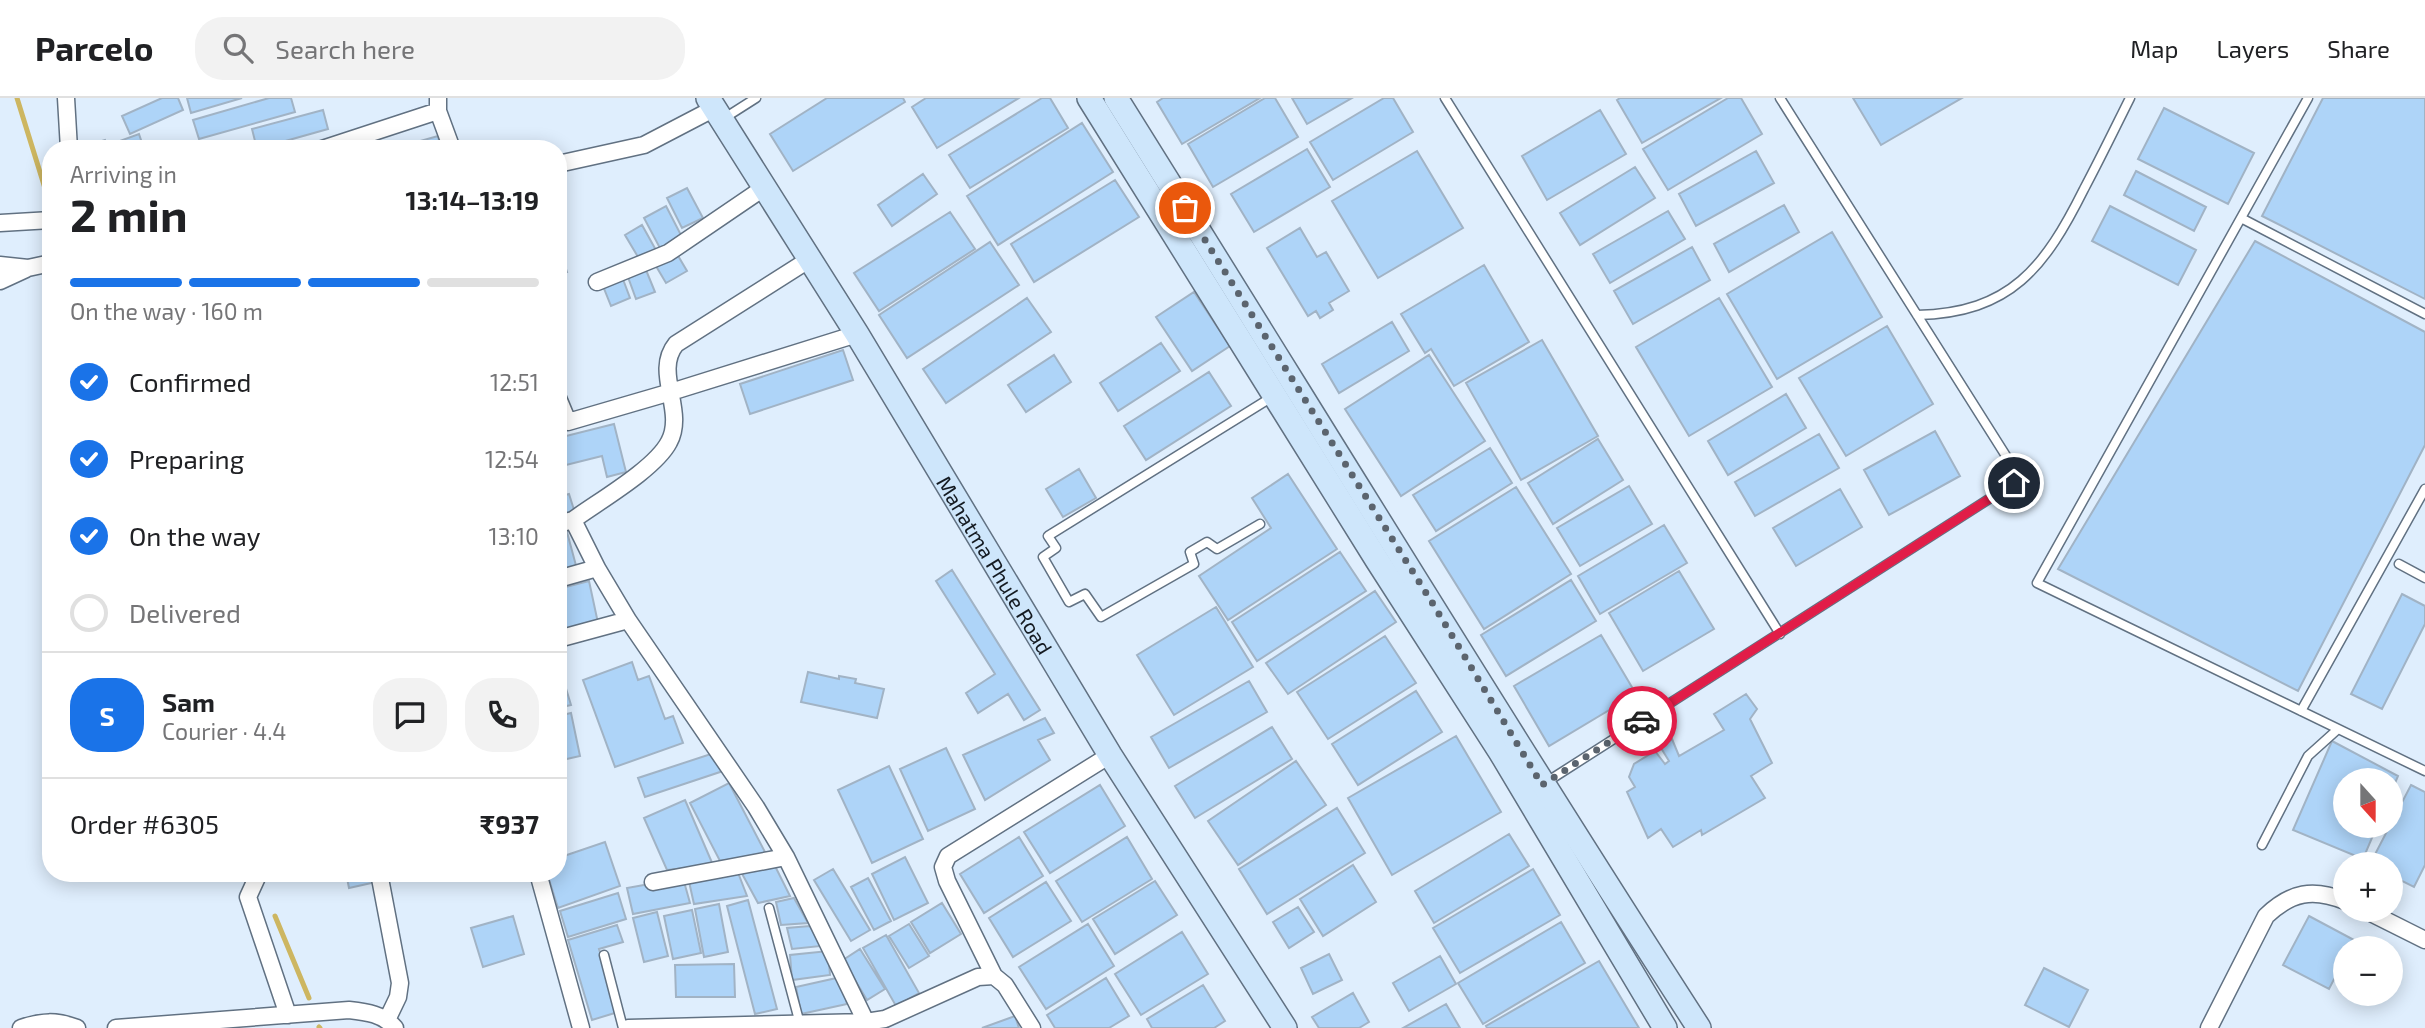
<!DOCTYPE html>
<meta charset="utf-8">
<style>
body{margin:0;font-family:"Exo 2",sans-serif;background:#f2f2f2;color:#202124;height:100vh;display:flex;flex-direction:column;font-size:26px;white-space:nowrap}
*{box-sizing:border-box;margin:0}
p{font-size:23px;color:#757577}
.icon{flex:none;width:38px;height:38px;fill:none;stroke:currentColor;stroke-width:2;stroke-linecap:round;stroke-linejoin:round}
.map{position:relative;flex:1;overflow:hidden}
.drawer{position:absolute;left:42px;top:42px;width:525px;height:742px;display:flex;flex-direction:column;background:#fff;border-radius:28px;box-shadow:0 4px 18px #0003}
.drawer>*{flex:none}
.needle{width:46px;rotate:159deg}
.tools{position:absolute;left:2333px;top:670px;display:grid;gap:14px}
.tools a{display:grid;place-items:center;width:70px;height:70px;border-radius:50%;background:#fff;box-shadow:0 4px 18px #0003;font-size:35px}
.pin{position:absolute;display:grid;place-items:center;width:60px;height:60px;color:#fff;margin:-30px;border:4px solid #fff;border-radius:50%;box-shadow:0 2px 7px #0007}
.courier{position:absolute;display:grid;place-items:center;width:70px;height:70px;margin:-35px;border:5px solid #e11d48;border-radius:50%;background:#fff;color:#222;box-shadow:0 2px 9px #0007}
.head em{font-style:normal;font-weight:700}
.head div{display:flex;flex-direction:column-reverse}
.head{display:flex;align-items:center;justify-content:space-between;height:119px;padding:0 28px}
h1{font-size:46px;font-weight:700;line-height:52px}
.bar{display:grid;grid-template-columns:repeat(4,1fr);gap:10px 7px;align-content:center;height:84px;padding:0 28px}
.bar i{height:9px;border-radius:5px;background:#e0e0e0}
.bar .on{background:#1a73e8}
.bar p{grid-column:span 4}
.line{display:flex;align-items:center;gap:18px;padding:0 28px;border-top:2px solid #e0e0e0}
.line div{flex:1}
.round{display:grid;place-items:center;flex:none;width:74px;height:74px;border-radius:28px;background:#f2f2f2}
ol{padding:0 28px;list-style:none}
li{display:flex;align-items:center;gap:21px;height:77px}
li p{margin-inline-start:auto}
li .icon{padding:7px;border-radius:50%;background:#1a73e8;color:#fff;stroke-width:4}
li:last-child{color:#757577}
li i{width:38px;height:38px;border:4px solid #e0e0e0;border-radius:50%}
header{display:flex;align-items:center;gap:42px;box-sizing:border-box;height:98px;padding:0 35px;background:#fff;border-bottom:2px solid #e0e0e0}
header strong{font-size:33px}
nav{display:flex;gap:38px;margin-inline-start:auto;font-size:24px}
.search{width:490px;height:63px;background:#f2f2f2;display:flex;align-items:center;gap:18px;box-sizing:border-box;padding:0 24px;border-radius:28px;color:#757577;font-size:26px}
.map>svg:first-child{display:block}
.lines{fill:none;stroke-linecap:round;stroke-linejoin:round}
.stream{stroke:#cdb661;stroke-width:5}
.building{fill:#aed4f8;stroke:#a1b3c5;stroke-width:2}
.lane-casing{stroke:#617182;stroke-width:11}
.street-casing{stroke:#617182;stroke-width:19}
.secondary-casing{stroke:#617182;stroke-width:26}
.lane{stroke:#fff;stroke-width:8}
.street{stroke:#fff;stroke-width:16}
.secondary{stroke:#cee6fb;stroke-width:23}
.done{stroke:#5b646e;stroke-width:7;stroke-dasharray:0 12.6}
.route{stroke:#e11d48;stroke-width:9}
.labels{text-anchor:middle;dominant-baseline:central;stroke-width:6;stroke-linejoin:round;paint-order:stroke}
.street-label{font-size:21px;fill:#141a21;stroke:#fff}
</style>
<header>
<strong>Parcelo</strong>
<div class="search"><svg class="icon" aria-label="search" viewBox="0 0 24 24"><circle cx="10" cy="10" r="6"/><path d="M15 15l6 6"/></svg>Search here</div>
<nav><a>Map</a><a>Layers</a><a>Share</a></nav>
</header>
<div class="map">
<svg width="2425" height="930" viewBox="0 0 2425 930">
<rect width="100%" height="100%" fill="#dfeefd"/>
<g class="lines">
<path class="stream" d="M17,0L48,100
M275,818L309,900
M319,929L320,930"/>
</g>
<path class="building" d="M162,0H178L183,12L130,36L122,18Z
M187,0H242L191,15Z
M269,0H291L295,14L199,41L193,22Z
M827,0H903L905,4L793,73L770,36Z
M926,0H1019L937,50L912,9Z
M1042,0H1050L1068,30L970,90L949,57Z
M1163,0H1260L1182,46L1157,4Z
M1265,0H1275L1298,39L1213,89L1188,46Z
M1292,0H1352L1307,26Z
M1384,0H1393L1413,34L1333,82L1310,44Z
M1620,0H1721L1642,45L1617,2Z
M1728,0H1741L1762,36L1668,92L1643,51Z
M1853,0H1962L1881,47Z
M2323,0H2425V201L2262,118Z
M2164,10L2254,55L2228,106L2138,61Z
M323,12L328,31L257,51L252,31Z
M1600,12L1626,56L1547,102L1522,58Z
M1082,25L1113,74L998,147L967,98Z
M139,36L144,51H116L114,45Z
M438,38L441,51H392Z
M105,42L109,51H88L87,48Z
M1307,51L1330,89L1254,134L1231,96Z
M1417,53L1463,130L1378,180L1332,103Z
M1756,53L1774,85L1696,128L1679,96Z
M1635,69L1655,100L1580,147L1560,115Z
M2136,73L2206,109L2194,133L2124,97Z
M923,76L937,96L892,128L878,107Z
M1115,82L1139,119L1034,184L1011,146Z
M687,90L703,120L682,130L667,100Z
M1784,107L1799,134L1729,174L1714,146Z
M666,108L683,141L661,152L644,120Z
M2110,108L2196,152L2178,187L2092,143Z
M1668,113L1685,141L1610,185L1593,156Z
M950,114L975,151L879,213L854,175Z
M642,127L657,154L641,164L625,137Z
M1300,130L1317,159L1326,154L1349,193L1329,205L1333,212L1320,220L1316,213L1308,218L1267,150Z
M1832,134L1882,219L1777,281L1727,196Z
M2255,143L2425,234V347L2298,593L2058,471Z
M990,144L1019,187L907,260L879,217Z
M1692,149L1710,182L1633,226L1614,193Z
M677,156L687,173L666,185L656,168Z
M562,158L567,174L558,177V159Z
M1484,167L1529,244L1454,288L1431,251L1425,255L1401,216Z
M646,172L655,194L636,201L628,179Z
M621,176L630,200L611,208L601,183Z
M1194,194L1230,248L1192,273L1156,219Z
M1027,200L1051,234L946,305L923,271Z
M1719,200L1772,289L1689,338L1636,249Z
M1392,224L1409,253L1339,295L1322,266Z
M1887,228L1933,306L1846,358L1799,280Z
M1542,242L1598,338L1521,382L1466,285Z
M1161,245L1180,273L1118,313L1100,285Z
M843,252L853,282L750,316L740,286Z
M1054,257L1071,284L1026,314L1008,287Z
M1429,257L1485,343L1401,398L1345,311Z
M1209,274L1231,308L1146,362L1124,328Z
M1786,296L1806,330L1728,377L1708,343Z
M614,326L626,374L607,379L602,358L558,369V340Z
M1935,333L1960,378L1889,417L1864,372Z
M1819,336L1839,370L1755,418L1735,384Z
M1598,341L1623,382L1553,426L1528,385Z
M1490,350L1512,385L1436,433L1413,397Z
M1079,371L1096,400L1063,419L1046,391Z
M1288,376L1337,451L1228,522L1199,478L1271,430L1252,400Z
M1629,388L1652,426L1580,468L1557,430Z
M1516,389L1571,476L1484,531L1429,443Z
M1840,391L1862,429L1796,468L1773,430Z
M569,396L575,415L558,420V399Z
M1664,427L1687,465L1600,516L1578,478Z
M567,434L578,475L558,480V436Z
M1340,454L1366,493L1257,563L1232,524Z
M952,472L1040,612L1024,622L1008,596L978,615L966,595L995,576L936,483Z
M1679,473L1714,531L1643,573L1609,515Z
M1571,482L1596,523L1506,578L1481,537Z
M589,483L598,525L558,534V491Z
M1375,493L1396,524L1288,596L1266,565Z
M2402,496L2425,508V526L2382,611L2351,596Z
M1216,509L1253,569L1174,617L1137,557Z
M1601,537L1636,596L1549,648L1514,588Z
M1385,538L1416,585L1328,641L1297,594Z
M558,564L571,607L558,610Z
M632,564L638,582L649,578L665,621L673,618L683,645L615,669L583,582Z
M808,574L839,581V578L856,581L855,585L884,591L877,620L801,604Z
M1249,583L1267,614L1169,670L1151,639Z
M1416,593L1442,634L1358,687L1332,646Z
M1746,596L1757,611L1750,621L1772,665L1751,678L1765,700L1702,737L1701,732L1673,749L1661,731L1648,740L1627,694L1635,689L1629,679L1634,666L1655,653L1665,666L1669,663L1661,650L1672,641L1679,658L1724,632L1714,616Z
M571,615L580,658L558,663V618Z
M1045,620L1054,635L1038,642L1050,662L985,702L963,657Z
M1272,629L1292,661L1195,720L1175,688Z
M1456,638L1501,714L1392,777L1348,700Z
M2332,643L2398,678L2390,697V682H2345V728H2377L2363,761L2293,732Z
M946,650L975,711L928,733L900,671Z
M717,654L723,673L645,699L638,680Z
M1296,663L1326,707L1238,767L1208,723Z
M889,668L923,741L872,765L838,692Z
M729,685L766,756L720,763L690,705Z
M1100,687L1125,728L1050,775L1024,734Z
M2411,687L2425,694V767L2414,789L2390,777V766H2370Z
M685,702L713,767L667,772L644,720Z
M1337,710L1365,755L1267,816L1239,771Z
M1509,736L1529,768L1434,825L1415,793Z
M1019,739L1043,778L984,815L960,776Z
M1127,739L1152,781L1082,824L1056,783Z
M605,744L620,788L558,810L547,775H558V760Z
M905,759L928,805L894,822L872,776Z
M774,766L790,798L758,805L740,772Z
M1353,767L1376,804L1323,838L1300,801Z
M833,771L870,832L851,843L814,782Z
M1533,771L1560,817L1460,875L1433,830Z
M737,772L747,798L694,806L688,779Z
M346,775H374L376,784L349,790Z
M683,780L690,805L633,816L627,790Z
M868,780L891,823L874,832L851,789Z
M1155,783L1177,817L1115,856L1093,821Z
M1046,784L1071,823L1013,859L989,820Z
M618,795L626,821L568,839L560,813Z
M794,800L808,825L781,827L776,804Z
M748,802L777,911L755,916L727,808Z
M942,805L961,836L930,855L911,824Z
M719,806L728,854L704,859L695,811Z
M1298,809L1314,834L1289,850L1273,824Z
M692,812L701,855L673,861L664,818Z
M657,814L668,858L644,864L633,820Z
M513,818L524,856L483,869L471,830Z
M2309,818L2354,842L2350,850H2345V860L2329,891L2283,867Z
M1561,824L1585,865L1483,926L1458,885Z
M909,826L929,858L909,870L889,838Z
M1088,826L1114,868L1046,911L1019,869Z
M617,827L623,844L599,851L618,914L592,922L568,842Z
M810,828L821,848L792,851L787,830Z
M1182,834L1208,876L1141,917L1115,876Z
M886,837L919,895L896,908L863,850Z
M860,851L885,891L867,902L843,862Z
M828,853L830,877L792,882L790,857Z
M1329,856L1342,882L1313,896L1301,870Z
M1440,858L1456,886L1409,913L1393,885Z
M1599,863L1639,930H1487L1486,928Z
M734,866L735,899H676L675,867Z
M2044,870L2088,892L2069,929L2025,907Z
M841,879L847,906L801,916L796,889Z
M1106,880L1129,918L1109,930H1055L1047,917Z
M1203,887L1225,923L1214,930H1152L1147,921Z
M1353,895L1369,924L1359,930H1319L1312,919Z
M1446,906L1460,930H1403Z
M1015,918L1019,930H982Z"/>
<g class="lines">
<g class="lane-casing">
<path id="lane" d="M1445,0L1780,536
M2308,0L2037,485L2425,673
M723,21L756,0
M2241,120L2425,216
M1917,217C2011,215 2045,169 2084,91C2100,61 2115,30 2130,0
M1260,426L1217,451L1207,444L1190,454L1194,466L1101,519L1085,496L1069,504L1043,459L1056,450L1048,438L1272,299
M2399,466L2425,480
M2301,613L2425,391
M1545,685L2014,385L2016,376L2013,369L1780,0
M2262,747L2308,658L2338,631
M769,810L800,926
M604,857L623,930"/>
</g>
<g class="street-casing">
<path id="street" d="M66,0L69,51
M438,0V13L452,51
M322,51L438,13
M558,66L644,47L715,10
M0,125L51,122
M0,167L28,170L51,165
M0,183L26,171
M597,184L668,155L765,89
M558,300L568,324L671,294L857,236
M558,426L573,422C599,403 655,371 669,344C686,313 653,274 676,246L810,161
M558,481L597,470L573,422
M628,522L756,709L786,759L866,924
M558,541L628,522L597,470
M259,775L248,799L288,917
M379,775L400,885L398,899L387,922
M538,775L581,930
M653,784L786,759
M2365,812L2425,842
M21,930C42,923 56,922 77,930
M116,930L349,912C367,914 383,916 395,930
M628,930L866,924L885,921L978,879L994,878
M1032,930L1005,887L994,878L947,783L943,769L948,758L1110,657
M2209,930L2266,818C2291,794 2313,790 2345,803"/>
</g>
<g class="secondary-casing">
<g id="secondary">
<path id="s1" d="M708,0L857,236L1110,657L1285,930"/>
<path d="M1089,0L1377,462L1501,655L1665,930"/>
<path d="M1116,0C1310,310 1501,623 1699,930"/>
</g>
</g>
<use href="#lane" class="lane"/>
<use href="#street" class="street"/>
<use href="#secondary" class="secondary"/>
</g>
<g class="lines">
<path class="done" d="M1185,110L1433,506L1542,687L1642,623"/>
<path class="route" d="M1642,623L2014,385"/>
</g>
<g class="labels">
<g class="street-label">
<text stroke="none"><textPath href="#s1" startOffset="548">Mahatma Phule Road</textPath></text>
</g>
</g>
</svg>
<div class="tools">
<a><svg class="needle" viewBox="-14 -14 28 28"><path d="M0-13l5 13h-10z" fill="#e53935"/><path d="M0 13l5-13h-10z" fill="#757577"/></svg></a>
<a>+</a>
<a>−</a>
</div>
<div class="pin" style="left:1185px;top:110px;background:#ea580c"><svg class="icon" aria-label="bag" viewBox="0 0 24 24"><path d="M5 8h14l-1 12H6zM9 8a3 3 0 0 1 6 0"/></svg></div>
<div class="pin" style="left:2014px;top:385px;background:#1f2937"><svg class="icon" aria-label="home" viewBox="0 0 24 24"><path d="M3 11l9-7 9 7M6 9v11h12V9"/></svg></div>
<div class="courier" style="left:1642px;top:623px"><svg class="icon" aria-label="car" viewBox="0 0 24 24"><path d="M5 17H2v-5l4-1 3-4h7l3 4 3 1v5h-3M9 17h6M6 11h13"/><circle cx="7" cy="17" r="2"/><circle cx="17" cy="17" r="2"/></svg></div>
<section class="drawer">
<div class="head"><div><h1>2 min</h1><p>Arriving in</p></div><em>13:14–13:19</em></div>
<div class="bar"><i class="on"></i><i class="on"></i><i class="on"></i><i></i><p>On the way · 160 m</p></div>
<ol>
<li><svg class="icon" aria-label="check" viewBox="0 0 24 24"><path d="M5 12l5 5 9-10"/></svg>Confirmed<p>12:51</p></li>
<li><svg class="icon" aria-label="check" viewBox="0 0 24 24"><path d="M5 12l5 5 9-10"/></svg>Preparing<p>12:54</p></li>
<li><svg class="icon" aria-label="check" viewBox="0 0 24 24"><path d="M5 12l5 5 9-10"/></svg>On the way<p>13:10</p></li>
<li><i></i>Delivered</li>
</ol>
<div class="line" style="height:126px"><b class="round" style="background:#1a73e8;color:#fff">S</b><div><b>Sam</b><p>Courier · 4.4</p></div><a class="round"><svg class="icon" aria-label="chat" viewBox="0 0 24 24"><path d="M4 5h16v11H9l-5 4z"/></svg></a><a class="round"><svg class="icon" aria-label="phone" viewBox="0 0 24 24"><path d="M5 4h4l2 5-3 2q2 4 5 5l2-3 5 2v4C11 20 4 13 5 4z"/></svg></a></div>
<div class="line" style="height:91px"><div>Order #6305</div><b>₹937</b></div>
</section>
</div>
